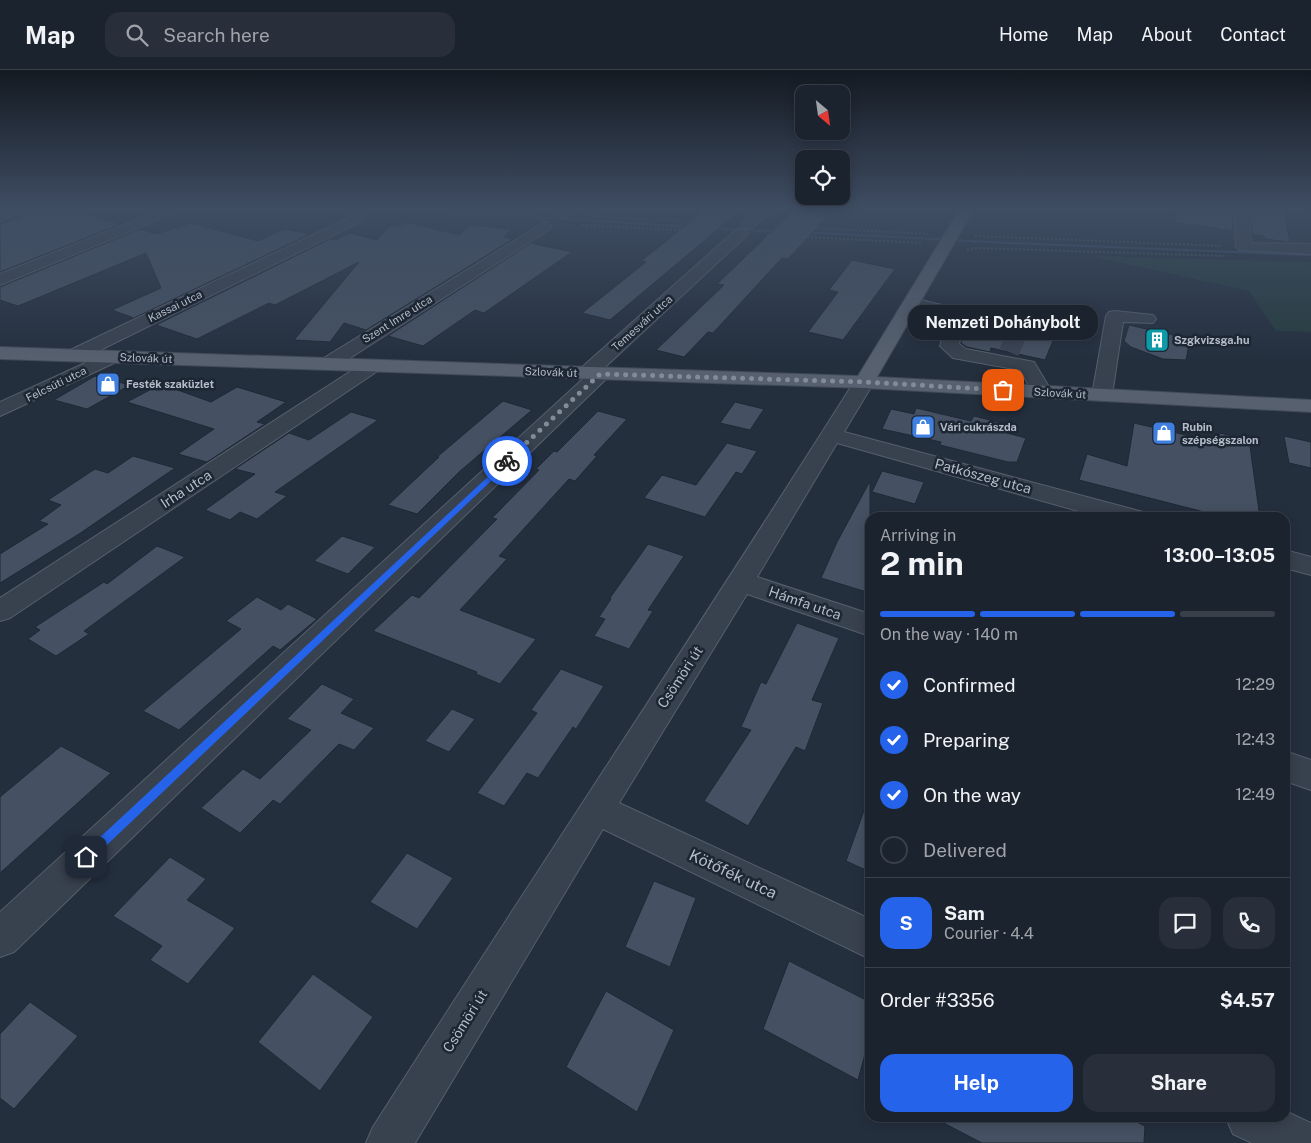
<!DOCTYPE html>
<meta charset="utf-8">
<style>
body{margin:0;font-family:"Public Sans",sans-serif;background:#282f3a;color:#f1f3f6;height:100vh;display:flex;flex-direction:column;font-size:19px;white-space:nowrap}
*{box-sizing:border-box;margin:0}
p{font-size:16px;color:#a0a4aa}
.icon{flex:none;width:28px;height:28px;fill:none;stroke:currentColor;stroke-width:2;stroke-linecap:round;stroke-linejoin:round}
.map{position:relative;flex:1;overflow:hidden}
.panel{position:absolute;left:865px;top:442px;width:425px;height:610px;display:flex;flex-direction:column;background:#1b232e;border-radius:15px;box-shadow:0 2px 12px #0003,0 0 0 1px #39404a}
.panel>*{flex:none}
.needle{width:32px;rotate:151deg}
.controls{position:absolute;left:795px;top:15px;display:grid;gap:10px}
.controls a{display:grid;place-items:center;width:55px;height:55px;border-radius:10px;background:#1b232e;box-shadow:0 2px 12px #0003,0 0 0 1px #39404a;font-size:25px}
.pin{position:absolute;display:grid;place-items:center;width:42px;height:42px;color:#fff;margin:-21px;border-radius:10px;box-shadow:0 2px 8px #0006}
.courier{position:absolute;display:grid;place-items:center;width:50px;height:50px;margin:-25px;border:4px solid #2563eb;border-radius:50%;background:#fff;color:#222;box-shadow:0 1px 6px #0007}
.bubble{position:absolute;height:35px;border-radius:15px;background:#1b232e;box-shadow:0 2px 12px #0003,0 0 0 1px #39404a;font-size:16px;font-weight:700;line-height:35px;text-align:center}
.summary em{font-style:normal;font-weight:700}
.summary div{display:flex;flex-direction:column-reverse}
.summary{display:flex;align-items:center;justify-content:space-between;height:85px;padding:0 15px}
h1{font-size:32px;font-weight:700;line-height:38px}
.bar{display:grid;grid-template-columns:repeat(4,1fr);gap:8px 5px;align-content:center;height:60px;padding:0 15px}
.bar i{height:6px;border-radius:4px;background:#39404a}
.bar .on{background:#2563eb}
.bar p{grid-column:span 4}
.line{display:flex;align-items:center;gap:12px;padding:0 15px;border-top:1px solid #39404a}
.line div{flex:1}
.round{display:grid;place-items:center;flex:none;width:52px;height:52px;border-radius:15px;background:#282f3a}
ol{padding:0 15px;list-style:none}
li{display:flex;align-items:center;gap:15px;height:55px}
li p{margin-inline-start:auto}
li .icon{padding:5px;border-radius:50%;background:#2563eb;color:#fff;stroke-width:4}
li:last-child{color:#a0a4aa}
li i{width:28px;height:28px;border:2px solid #39404a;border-radius:50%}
.primary-button{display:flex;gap:10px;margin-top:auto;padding:10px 15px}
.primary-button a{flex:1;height:58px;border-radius:15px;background:#2563eb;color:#fff;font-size:20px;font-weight:700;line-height:58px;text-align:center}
.primary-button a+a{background:#282f3a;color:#f1f3f6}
header{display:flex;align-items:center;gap:30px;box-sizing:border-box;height:70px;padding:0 25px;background:#1b232e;border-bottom:1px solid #39404a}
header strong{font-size:24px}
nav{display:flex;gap:28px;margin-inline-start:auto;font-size:18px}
.search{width:350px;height:45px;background:#282f3a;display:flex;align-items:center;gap:12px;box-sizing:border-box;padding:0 18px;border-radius:15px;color:#a0a4aa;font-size:19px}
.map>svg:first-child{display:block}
.green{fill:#263c3f}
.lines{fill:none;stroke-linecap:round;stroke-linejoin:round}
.stream{fill:#394c67;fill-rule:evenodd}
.building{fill:#455162;stroke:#1f2835}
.minor-tunnel{stroke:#3a4453;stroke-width:20;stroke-dasharray:20 10;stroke-linecap:butt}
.minor-casing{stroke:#565f6c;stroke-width:2}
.major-casing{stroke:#414a57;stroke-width:2}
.path{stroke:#44595c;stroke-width:2;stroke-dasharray:2 2;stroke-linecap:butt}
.minor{fill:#38414e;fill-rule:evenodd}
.major{fill:#56606e;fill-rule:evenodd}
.route{fill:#2563eb}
.done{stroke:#828b98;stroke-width:5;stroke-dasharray:0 9}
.labels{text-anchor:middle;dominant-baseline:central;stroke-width:5;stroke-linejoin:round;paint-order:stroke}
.far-street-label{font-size:11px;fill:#b4bcc9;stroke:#1d2633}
.far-poi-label{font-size:11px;font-weight:bold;fill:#b4bcc9;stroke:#1d2633;text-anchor:start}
.street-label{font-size:14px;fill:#b4bcc9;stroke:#1d2633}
.near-street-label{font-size:16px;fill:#b4bcc9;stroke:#1d2633}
</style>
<header>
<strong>Map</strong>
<div class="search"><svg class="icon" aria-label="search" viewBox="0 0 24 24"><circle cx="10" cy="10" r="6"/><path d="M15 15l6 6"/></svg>Search here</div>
<nav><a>Home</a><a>Map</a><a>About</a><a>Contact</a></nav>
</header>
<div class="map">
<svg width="1311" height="1073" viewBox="0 0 1311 1073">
<rect width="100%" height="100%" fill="#242f3e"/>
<path class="green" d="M1090,186L1311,192V262L1276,261L1249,221Z"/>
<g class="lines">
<path class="stream" d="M414,139L694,156L696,157L694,158L381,139Z
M705,157L782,161L784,162L782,163L707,159H705Z
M798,161L1008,172L1311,184V186L1008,174L800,163H798Z"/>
</g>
<path class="building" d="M44,139H66L121,154L0,202V154Z
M706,139L736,144L610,250L582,243L646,192L641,191Z
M1176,139H1232L1233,161L1175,152Z
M1250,139H1283L1290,172L1265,169L1264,166L1252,164Z
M794,140L828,146L788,189L782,188L713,263L708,262L684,287L656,280L724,215L717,214Z
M406,152L459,165L470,155L512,159L504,167L513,169L366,260L344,253L330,272L294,270L359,192L275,235L269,233L197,269L156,255L330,169L335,170L350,163L377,170L390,155L397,157Z
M191,153L258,171L284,159L310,164L134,248L112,240L161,218L146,183L18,236L0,230V217L140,159L156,164Z
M531,173L572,182L484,243L475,240L423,276L388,266Z
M852,190L895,199L843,270L808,262L838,222L829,220Z
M1027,234L1061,252L1045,290L991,278L990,282L967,277L961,273L973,248L1001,250L1010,255L1007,260L1010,266L1024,267L1032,253L1024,243L1013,238Z
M1129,255L1190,269L1186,290L1163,289L1131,277L1124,271Z
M95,306L130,315L87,339L54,330Z
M161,314L211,332L237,317L286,332L257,352L265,354L207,392L178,384L214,359L127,332Z
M503,331L532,340L459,402L417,444L388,435L439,387H437Z
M735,332L764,339L750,360L720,353Z
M916,338L971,351L974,346L1006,354L1003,362L1026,368L1017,392H1008L940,375L941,372L882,359L891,339L914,344Z
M598,341L627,349L594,385L597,386L575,411L569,409L499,486L507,489L460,540L536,569L500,614L476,604L477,602L373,561L412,525L419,528L497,449L492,448L539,400L536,399L554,381L557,382Z
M351,342L378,350L275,422L287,426L257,449L240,442L230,450L205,440L255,404L235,399L289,363L309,370Z
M1134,353L1220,373L1219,363L1249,369L1260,448H1216V445L1079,410L1087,384L1127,396Z
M1284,366L1311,372V398L1289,393Z
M727,373L757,381L742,404L736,402L705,447L644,428L662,405L696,415Z
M133,386L175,398L79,464L0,513V484L48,454L39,451L61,435L48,430L95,399L108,403Z
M882,401L924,412L915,434L872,422Z
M870,411V523L821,508L837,472Z
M342,466L375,477L348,504L314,491Z
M648,474L684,486L648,540L653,541L629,579L594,566L605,549L599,547L611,529L610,528Z
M157,476L185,487L84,561L89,564L56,586L28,569L40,560L35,557L104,512L107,514Z
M257,527L281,540L288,534L317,549L280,580L273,576L179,660L143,641L241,559L226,551Z
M797,553L839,568L812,630L823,633L805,681L796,677L748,756L704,731L751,660L741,657L761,612L766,614Z
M561,599L604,616L576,659L573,657L538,708L527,703L504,736L477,723L537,643L531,640Z
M322,614L354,629L341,643L374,658L354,680L339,674L280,734L273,730L240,763L201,738L243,699L260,709L311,660L287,649Z
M452,639L475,649L449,682L425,671Z
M61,676L111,703L0,803V727Z
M867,732H870V802L846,791Z
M407,783L453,808L417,859L370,832Z
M170,787L206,809L187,830L235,858L188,914L150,890L162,876L113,846Z
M654,811L696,828L670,897L625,877Z
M789,891L870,932V966L858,1010L763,959Z
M313,904L373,947L320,1021L258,972Z
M606,921L674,960L637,1042L566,997Z
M30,932L78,966L14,1039L0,1028V964Z
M934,1048H1128L1145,1056L1144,1073H982Z"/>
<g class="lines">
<path class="minor-tunnel" d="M1009,282L1018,261"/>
<g class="minor-casing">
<path id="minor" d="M7,139H28L0,151V142Z
M164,139H184L0,215V204Z
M563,139H580L564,149L557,145Z
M757,139H773L753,158H743L741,155Z
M1234,139H1248L1251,173L1311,174V184L1239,180L1236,177Z
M359,143L364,144L366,147L364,150L80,290H66L64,286L66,282Z
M545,152L552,156L550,159L333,299H319L316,295L319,291Z
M741,159L746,160L748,163L746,166L603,299L610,304L607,308L14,882L0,887V842L584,308L577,303L580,299L736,160Z
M912,228C927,231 943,236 958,238C981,240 1012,227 1030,253L1024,265H1012L1009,261L1012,254C999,244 982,245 967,247L959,274L966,279L1034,292L1052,322L1049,326L1042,328L1035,326L1020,300L953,288L940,276L949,246L906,237L904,233L906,229Z
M1115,241L1153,245L1156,249L1153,253L1123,252L1112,325L1109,329L1102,331L1095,329L1092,325L1106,246L1109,242Z
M107,283L114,285L116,289L114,293L0,346V332Z
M372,290L379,292L382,296L379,300L10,548L0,551V528L365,292Z
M864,306L871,308L874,312L844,362L1143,442L1146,448H1103L837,373L757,507L870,544V566L747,524L619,733L870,849V889L603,759L415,1073H366L373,1057C532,808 696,562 854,312L857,308Z
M1285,480L1311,487V505L1285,498Z
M1285,681L1311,690V720L1285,711Z
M1285,1041L1311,1053V1073H1252L1233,1064L1226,1048H1285Z"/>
</g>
<g class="major-casing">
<path id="major" d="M960,139H974L877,307L1311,330V342L864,318L0,289V277L858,306Z"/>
</g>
<path class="path" d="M449,139L531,143
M590,146L721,153
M582,155L713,162
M775,156L928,164
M767,165L923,173
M975,166L1223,176
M967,180L976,178L1225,186"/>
<use href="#minor" class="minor"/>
<use href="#major" class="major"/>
</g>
<linearGradient id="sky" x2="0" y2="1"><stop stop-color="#141a22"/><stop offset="0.48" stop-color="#3f4d63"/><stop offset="1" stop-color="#3f4d63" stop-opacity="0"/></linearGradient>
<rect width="1311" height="290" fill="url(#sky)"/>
<path class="route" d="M507,389L510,393L90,791H82V784Z"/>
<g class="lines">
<path class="done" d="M507,391L600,304L864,312L1003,320"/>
</g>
<defs>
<g id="building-square" transform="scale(1.25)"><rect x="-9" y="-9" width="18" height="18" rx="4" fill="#0f9aa8" stroke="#1d2633"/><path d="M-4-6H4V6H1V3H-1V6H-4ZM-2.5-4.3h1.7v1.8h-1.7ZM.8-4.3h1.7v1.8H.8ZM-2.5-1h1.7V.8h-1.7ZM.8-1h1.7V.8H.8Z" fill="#fff"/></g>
<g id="shop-square" transform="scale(1.25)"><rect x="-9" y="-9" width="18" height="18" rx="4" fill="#3f7fe0" stroke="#1d2633"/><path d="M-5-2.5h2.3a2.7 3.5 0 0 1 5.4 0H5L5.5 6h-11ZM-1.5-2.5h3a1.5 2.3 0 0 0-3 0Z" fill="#fff"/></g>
</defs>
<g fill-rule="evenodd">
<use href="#building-square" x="1157" y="270"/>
<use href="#shop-square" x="108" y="314"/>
<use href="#shop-square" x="923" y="357"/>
<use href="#shop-square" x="1164" y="363"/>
</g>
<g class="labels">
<g class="far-street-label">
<text transform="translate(175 236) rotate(-26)">Kassai utca</text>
<text transform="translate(397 249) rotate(-32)">Szent Imre utca</text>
<text transform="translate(642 253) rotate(-42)">Temesvári utca</text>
<text transform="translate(146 288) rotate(2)">Szlovák út</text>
<text transform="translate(551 302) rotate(2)">Szlovák út</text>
<text transform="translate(56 314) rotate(-26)">Felcsúti utca</text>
<text transform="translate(1060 323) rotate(3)">Szlovák út</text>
</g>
<g class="far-poi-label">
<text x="1174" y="270">Szgkvizsga.hu</text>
<text x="126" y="314">Festék szaküzlet</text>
<text x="940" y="357">Vári cukrászda</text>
<text x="1182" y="357">Rubin<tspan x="1182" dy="13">szépségszalon</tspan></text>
</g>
<g class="street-label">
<text transform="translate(983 406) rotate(15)">Patkószeg utca</text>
<text transform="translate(186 419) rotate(-33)">Irha utca</text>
<text transform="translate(805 533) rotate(19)">Hámfa utca</text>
<text transform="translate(680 607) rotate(-57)">Csömöri út</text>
<text transform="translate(465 951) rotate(-58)">Csömöri út</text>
</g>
<g class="near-street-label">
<text transform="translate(733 804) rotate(25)">Kötőfék utca</text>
</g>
</g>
</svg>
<div class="controls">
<a><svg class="needle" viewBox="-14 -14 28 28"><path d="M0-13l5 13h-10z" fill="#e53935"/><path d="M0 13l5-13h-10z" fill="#a0a4aa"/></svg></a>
<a><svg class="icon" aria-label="locate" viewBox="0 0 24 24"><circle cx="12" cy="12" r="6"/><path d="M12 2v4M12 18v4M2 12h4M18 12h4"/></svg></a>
</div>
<div class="pin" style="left:1003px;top:320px;background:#ea580c"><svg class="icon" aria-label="bag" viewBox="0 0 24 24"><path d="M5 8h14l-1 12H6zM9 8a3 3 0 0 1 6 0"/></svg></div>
<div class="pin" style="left:86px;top:787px;background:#1f2937"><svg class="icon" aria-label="home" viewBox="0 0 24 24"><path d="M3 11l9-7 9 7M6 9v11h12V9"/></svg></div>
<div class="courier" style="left:507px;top:391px"><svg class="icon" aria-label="bike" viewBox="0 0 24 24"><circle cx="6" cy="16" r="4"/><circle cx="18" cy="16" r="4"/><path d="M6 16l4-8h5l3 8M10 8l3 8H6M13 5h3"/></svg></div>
<div class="bubble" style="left:908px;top:235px;width:190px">Nemzeti Dohánybolt</div>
<section class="panel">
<div class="summary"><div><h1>2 min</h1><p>Arriving in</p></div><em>13:00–13:05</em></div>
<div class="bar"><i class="on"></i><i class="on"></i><i class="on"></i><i></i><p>On the way · 140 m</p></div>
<ol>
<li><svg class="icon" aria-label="check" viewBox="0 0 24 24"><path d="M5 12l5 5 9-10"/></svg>Confirmed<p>12:29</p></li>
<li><svg class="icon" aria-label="check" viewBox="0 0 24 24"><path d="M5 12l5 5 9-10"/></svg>Preparing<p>12:43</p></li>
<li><svg class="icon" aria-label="check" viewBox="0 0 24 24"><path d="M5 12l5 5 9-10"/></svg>On the way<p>12:49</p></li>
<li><i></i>Delivered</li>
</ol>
<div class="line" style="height:90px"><b class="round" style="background:#2563eb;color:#fff">S</b><div><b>Sam</b><p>Courier · 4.4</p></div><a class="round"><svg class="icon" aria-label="chat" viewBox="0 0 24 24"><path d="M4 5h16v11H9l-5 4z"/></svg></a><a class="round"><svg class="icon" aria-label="phone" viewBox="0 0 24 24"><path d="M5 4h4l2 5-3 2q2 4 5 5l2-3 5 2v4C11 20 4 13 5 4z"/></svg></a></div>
<div class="line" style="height:65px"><div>Order #3356</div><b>$4.57</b></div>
<div class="primary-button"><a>Help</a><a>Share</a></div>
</section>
</div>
